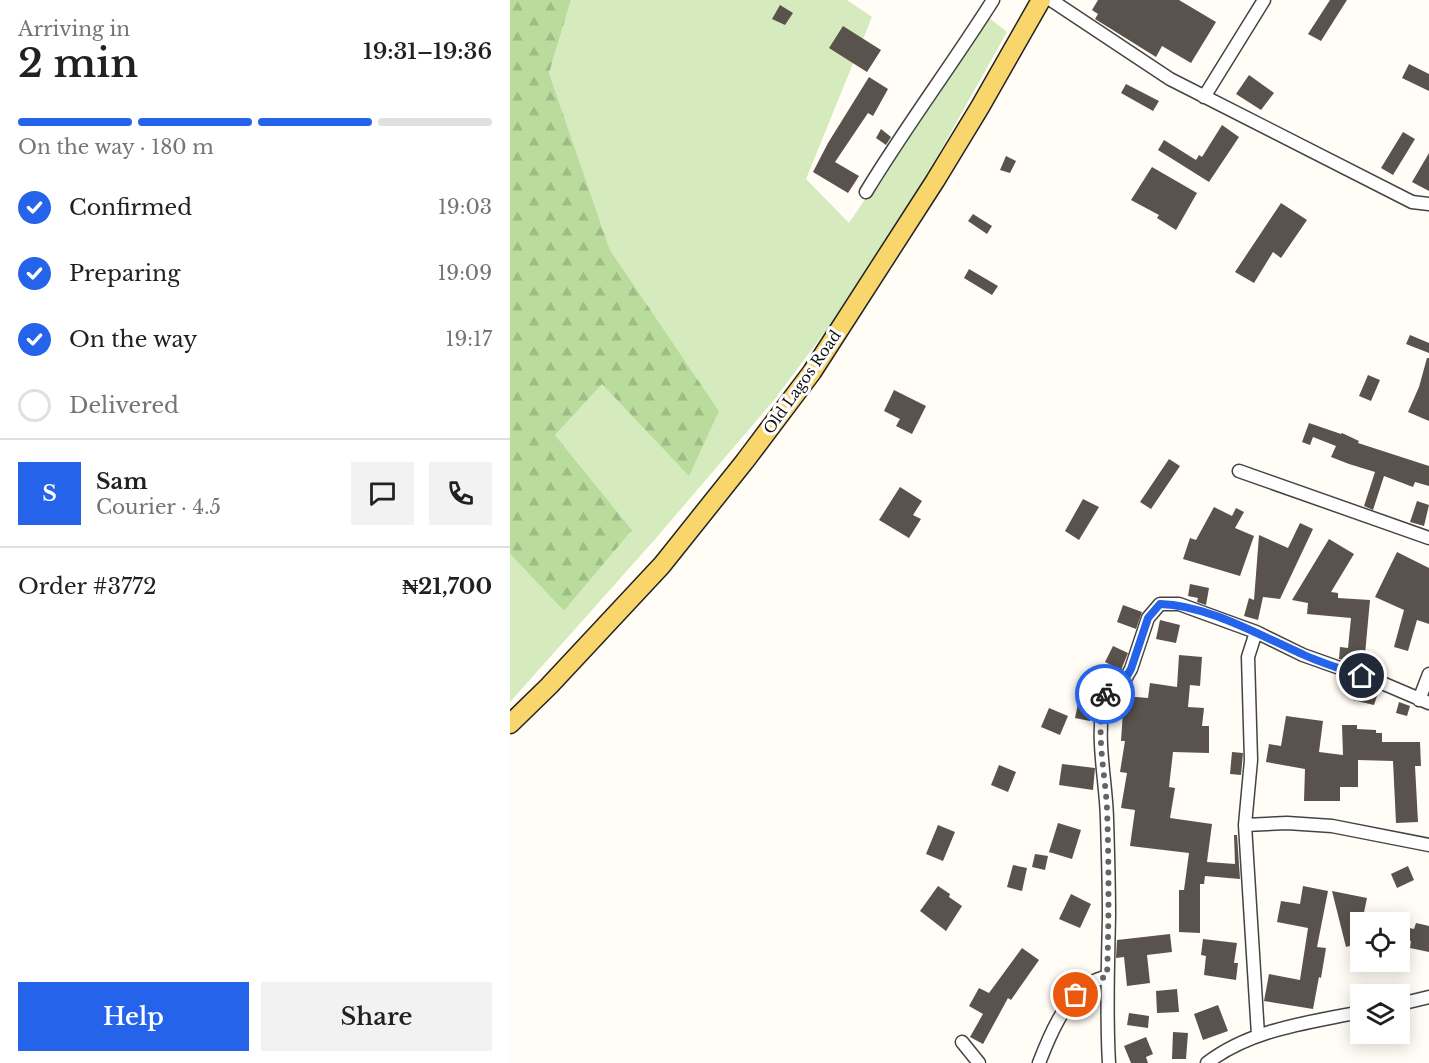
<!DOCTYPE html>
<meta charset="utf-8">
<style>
body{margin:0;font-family:"Libre Baskerville",serif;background:#f2f2f2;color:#202124;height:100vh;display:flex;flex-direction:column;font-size:22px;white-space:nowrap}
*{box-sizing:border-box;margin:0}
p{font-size:20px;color:#757577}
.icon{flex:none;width:33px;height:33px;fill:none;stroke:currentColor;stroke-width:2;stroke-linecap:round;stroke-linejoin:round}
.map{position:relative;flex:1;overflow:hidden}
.side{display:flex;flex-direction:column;background:#fff;width:510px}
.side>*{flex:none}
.tools{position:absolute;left:840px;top:912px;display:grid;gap:12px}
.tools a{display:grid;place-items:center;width:60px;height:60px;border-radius:0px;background:#fff;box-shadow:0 3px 15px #0003;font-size:30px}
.pin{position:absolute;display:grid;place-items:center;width:51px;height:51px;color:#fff;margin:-26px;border:3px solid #fff;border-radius:50%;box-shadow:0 2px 6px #0007}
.courier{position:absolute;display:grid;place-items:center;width:60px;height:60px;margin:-30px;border:4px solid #2563eb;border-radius:50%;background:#fff;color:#222;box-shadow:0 2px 8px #0007}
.headline em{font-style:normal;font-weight:600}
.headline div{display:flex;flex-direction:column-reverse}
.headline{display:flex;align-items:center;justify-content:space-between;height:102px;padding:0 18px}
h1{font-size:39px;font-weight:600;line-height:45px}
.bar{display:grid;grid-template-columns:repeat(4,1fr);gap:9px 6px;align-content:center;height:72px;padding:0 18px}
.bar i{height:8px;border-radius:4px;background:#e0e0e0}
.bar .selected{background:#2563eb}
.bar p{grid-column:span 4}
.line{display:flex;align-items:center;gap:15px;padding:0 18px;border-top:2px solid #e0e0e0}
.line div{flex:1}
.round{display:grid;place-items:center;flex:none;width:63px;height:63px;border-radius:0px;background:#f2f2f2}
ol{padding:0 18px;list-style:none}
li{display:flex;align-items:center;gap:18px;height:66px}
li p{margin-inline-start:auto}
li .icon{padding:6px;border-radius:50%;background:#2563eb;color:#fff;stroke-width:4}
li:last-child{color:#757577}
li i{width:33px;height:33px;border:3px solid #e0e0e0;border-radius:50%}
.action{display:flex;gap:12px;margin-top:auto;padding:12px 18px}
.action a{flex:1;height:69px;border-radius:0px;background:#2563eb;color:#fff;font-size:24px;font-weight:600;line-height:69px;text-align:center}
.action a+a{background:#f2f2f2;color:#202124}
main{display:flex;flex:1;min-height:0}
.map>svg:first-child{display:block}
.green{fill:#d5ebbd}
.forest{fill:url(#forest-firs)}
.building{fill:#5a524d}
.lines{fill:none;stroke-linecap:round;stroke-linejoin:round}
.minor-casing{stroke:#444;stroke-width:15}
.primary-casing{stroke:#222;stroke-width:21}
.minor{stroke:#fff;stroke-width:12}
.primary{stroke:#f9d66b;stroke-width:18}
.done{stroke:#646461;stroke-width:6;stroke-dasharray:0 10.8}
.route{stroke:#2563eb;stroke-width:8}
.labels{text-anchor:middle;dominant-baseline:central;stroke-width:6;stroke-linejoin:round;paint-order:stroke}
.street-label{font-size:15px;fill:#111;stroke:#fff}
</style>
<main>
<section class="side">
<div class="headline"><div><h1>2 min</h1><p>Arriving in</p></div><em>19:31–19:36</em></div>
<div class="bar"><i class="selected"></i><i class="selected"></i><i class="selected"></i><i></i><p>On the way · 180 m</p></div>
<ol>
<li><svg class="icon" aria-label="check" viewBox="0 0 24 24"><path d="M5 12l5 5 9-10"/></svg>Confirmed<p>19:03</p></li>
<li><svg class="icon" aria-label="check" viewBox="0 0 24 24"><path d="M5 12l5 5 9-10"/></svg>Preparing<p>19:09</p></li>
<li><svg class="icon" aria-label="check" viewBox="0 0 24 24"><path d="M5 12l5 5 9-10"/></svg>On the way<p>19:17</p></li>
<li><i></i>Delivered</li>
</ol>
<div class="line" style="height:108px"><b class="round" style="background:#2563eb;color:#fff">S</b><div><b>Sam</b><p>Courier · 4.5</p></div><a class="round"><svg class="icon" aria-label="chat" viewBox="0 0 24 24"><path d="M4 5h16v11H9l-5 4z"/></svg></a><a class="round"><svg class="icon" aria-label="phone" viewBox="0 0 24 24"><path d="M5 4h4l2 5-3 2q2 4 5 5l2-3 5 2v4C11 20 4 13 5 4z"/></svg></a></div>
<div class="line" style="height:78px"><div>Order #3772</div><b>₦21,700</b></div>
<div class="action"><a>Help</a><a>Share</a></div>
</section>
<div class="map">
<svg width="919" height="1063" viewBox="0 0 919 1063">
<defs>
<pattern id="forest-firs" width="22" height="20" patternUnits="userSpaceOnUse" patternTransform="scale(1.5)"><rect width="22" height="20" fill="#b9dc9c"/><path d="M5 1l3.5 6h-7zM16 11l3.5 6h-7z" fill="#9ebc85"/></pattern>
</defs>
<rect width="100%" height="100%" fill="#fffdf5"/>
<path class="green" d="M61,0H337L362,17L296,179L339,223L478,17L497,32L371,257L264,400L147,537L0,702V554L54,611L122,530L45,435L92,383L209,411L100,250L39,73Z"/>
<path class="forest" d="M0,0H61L39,73L100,250L209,411L179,476L92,384L45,435L122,530L54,611L0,554Z"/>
<path class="building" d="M588,0H669L706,22L681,63L652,46L646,57L585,19L588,14L582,10Z
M820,0H837L811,41L798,34Z
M270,5L283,13L275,25L262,19Z
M333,26L371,50L357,72L319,48Z
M899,64L919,74V91L892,78Z
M739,75L764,93L751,110L726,94Z
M359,77L378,89L363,116L358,113L325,162L349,176L338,193L303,172L318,143Z
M616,84L649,101L643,111L611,93Z
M712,125L729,137L699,182L648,150L654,140L686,160L689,155L692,157Z
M371,129L381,137L376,145L366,138Z
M893,132L905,139L883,175L871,168Z
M919,153V191L902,182Z
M496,156L506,161L500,173L490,170Z
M642,167L687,193L666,230L647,218L649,215L621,200Z
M771,203L797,220L771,258L763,252L744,283L725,272Z
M463,214L482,226L477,234L458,221Z
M459,269L488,286L482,295L454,278Z
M900,335L919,343V353L896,344Z
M917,358H919V421L898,412L909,387Z
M858,375L870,380L861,401L849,396Z
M384,390L416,406L402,434L386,426L390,419L374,411Z
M799,423L831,434L832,433L849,441L848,443L919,466V486L905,482L903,487L874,476L863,510L854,506L865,472L839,464L821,457L826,446L803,437L800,445L792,442Z
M659,459L670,466L641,509L630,502Z
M390,487L412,501L403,515L411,519L399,538L369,520Z
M573,499L589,507L569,540L555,531Z
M907,501L919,505L914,526L900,522Z
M704,507L722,516L726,508L734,512L725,528L744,536L730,576L673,559L680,538L686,540Z
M790,523L803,529L770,599L753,597L748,620L734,616L739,598L744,600L749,535L778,548Z
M819,539L844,554L821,592L828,593V598L860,600L854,665L829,659L830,647L838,648L841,618L797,614L798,603L782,600Z
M887,552L919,568V624L907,620L898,651L884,647L894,610L865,597Z
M680,584L699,588L696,605L687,602L688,598L678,596Z
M613,605L632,612L626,629L607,622Z
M650,620L670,625L666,643L646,639Z
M603,646L618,653L611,670L595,662Z
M669,655L692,657L690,686L680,685L678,707L694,708L692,726H699V753L663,752L659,787L665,788L660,818L702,824L697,862L725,864L724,835H727L730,879L695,876L694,884H690V933L669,932V890H674L679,853L620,846L625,810L611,808L617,773L610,772L615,741H611L614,696L638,698L640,683L667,687Z
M587,666L598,673L586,692L580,721L565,718L571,690Z
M846,688L868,693L864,705L843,700Z
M889,702L900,706L897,716L886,713Z
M539,708L558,716L550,735L531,727Z
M776,716L813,721L809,752L833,755L832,725H847V729L866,730V733H872V742H910L911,766H905L908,822L886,823L883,761L848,760V787H830V801H794L795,769L756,762L759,744L771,746Z
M722,752L733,753L731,775L720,774Z
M552,764L585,768L583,790L549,785Z
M489,765L506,772L498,792L481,785Z
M548,823L571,830L562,859L539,852Z
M428,825L445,832L433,861L416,854Z
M525,854L538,856L535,870L522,867Z
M503,865L517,868L512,891L497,887Z
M898,866L904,880L887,888L881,874Z
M428,886L440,894L439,897L452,906L436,931L410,911Z
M793,886L818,891L807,947L816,948L811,978L809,977L803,1009L754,1001L759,974L790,980L798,928L767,922L771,901L790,904Z
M822,891L857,898L852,922H850V943L836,947Z
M561,894L581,904L570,928L549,919Z
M906,923L919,926V952L900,948L901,941L890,938V926L904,929Z
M660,934L662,952L637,955L640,983L617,986L614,957L606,958L607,940Z
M693,939L727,943L724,963H728L726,980L694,975L696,956L691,955Z
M512,948L529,960L501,1000L498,998L473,1044L460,1037L473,1014L459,1006L469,988L479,993Z
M667,989L669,1012L647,1013L646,991Z
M708,1005L718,1031L693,1040L684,1014Z
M619,1013L639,1016L638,1028L617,1025Z
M663,1032L678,1033L676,1059H662Z
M636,1037L643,1054L636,1057L638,1063H621L614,1046Z"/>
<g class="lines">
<g class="minor-casing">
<path id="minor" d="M541,0L660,79L902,202L919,204
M694,97L754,0
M356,192C396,126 442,65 483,0
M729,471L919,538
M746,632L738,657L741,760L735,825L748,1035
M909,700L919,674
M735,825L777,823L822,826L919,845
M890,1004L919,997
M452,1042L469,1063
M529,1063C539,1037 555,998 580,983C585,980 592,978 597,976
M599,1063C596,1014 598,965 599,916C599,884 598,852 597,819C596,777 584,734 596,692L614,681L621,669L638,618L650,604H669L746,632L793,655L872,683L919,703
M697,1063C741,1029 798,1023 850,1012"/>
</g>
<g class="primary-casing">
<path id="primary" d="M0,724L39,686L152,565L235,461L302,372L425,181L470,107L531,0"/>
</g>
<use href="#minor" class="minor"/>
<use href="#primary" class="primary"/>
</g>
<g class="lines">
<path class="done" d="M566,995L579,984L597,976C599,920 599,865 597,809C595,770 585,732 595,694"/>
<path class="route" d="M595,694L614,681L621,669L638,618L650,604C697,605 749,635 792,654C811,663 832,669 852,676"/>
</g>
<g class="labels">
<g class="street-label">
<text transform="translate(292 382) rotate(-55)">Old Lagos Road</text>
</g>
</g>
</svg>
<div class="tools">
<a><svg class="icon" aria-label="locate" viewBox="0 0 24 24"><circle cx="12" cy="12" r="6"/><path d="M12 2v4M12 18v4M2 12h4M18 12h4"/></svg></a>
<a><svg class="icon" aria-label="layers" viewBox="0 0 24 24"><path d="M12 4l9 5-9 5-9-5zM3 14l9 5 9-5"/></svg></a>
</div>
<div class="pin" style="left:566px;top:995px;background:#ea580c"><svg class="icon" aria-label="bag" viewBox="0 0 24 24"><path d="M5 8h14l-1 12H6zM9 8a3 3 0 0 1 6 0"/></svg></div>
<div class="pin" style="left:852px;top:676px;background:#1f2937"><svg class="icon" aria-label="home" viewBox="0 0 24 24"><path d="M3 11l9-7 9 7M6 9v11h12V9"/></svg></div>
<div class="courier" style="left:595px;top:694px"><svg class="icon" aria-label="bike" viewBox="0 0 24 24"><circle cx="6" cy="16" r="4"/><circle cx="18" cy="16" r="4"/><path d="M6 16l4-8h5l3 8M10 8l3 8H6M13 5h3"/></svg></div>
</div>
</main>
